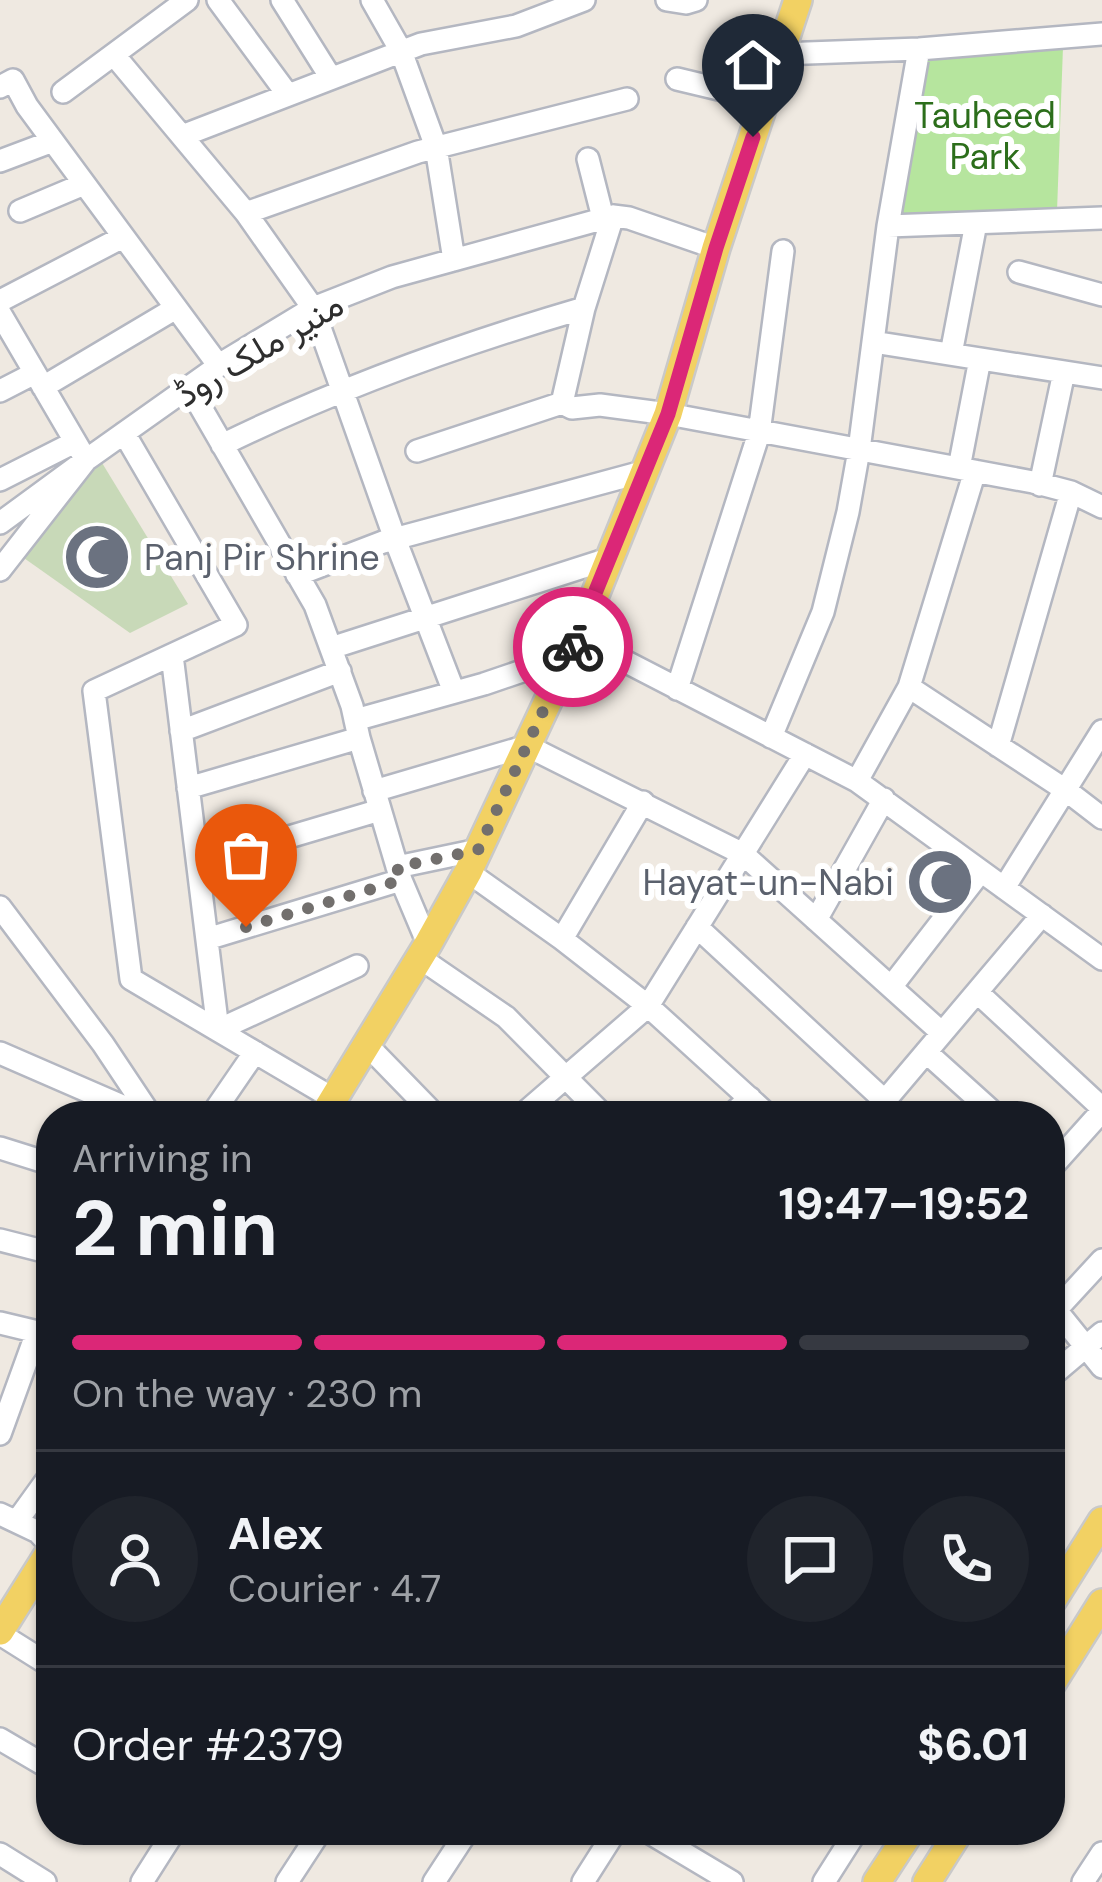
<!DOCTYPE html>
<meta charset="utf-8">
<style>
body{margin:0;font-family:"DM Sans",Vazirmatn,sans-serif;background:#20242c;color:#f1f3f6;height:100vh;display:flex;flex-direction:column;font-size:45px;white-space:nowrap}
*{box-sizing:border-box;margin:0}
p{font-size:39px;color:#9ea1a6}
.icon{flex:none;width:66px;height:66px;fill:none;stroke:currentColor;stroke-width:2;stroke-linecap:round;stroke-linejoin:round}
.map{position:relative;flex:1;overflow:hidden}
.sheet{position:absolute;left:36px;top:1101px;width:1029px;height:744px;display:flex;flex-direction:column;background:#171b24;border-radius:48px;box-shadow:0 3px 9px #0004}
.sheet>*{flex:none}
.pin{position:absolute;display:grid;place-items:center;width:102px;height:102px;color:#fff;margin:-123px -51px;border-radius:50% 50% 50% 0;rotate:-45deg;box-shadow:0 0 12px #0007}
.pin .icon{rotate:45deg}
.courier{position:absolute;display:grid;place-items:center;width:120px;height:120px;margin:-60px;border:9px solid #db2777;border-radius:50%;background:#fff;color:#222;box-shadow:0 3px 15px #0007}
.head em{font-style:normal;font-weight:700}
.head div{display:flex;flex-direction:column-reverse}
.head{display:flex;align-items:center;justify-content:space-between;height:204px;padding:0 36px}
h1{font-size:78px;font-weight:700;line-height:90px}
.bar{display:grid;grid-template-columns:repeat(4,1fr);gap:18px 12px;align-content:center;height:144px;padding:0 36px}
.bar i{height:15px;border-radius:9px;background:#363941}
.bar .active{background:#db2777}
.bar p{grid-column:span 4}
.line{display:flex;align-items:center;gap:30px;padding:0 36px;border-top:3px solid #363941}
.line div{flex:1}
.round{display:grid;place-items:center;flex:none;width:126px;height:126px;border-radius:63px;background:#20242c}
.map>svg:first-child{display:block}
.green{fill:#b6e59e}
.cemetery{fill:#c8d9b8}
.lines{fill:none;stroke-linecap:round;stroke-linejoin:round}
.minor-casing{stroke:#b4b7c1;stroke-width:26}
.major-casing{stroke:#c9c9c9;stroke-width:32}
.minor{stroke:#fff;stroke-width:21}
.major{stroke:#f2d163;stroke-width:27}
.done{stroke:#726f6d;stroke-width:12;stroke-dasharray:0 21.6}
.route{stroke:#db2777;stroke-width:15}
.labels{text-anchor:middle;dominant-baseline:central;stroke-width:12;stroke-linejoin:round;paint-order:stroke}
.park-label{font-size:36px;fill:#2c6e1b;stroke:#fff}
.street-label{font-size:36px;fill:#2e2e2e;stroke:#fff}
.worship-label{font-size:36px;fill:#5b616d;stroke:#fff;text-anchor:start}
</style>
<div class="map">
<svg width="1102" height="1882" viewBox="0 0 1102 1882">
<rect width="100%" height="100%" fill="#efe9e1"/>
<path class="green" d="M1063,47L1057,211L897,214L925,56Z"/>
<path class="cemetery" d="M96,453L188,604L130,633L14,551Z"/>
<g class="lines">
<g class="minor-casing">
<path id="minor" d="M218,0L288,95
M282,0L331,78
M372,0L401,51L436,147L454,260
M667,0L686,3L696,0
M780,54L919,49L1102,34
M114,55L246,213L313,308L395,539L454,692
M677,79L765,100
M0,87L13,80L27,106L219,366
M63,92L187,0
M182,136L421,44L516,26L584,0
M588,159L603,218
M0,161L53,141
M20,211L84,184
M246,213L418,152L627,99
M888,226L1102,218
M1019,272L1102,295
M0,301L123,237
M0,313L86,460L0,523
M873,342L1102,378
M951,354L976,223
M43,387L176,308
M189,387L315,605L352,706L359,738L401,880L428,944
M0,391L35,373
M562,403L584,308L613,216
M124,433L236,625L94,691L131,979L334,1099
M222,445C338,388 461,344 584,308
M417,451L562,403L572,408L600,405L668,414L1033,482L1071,492L1102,507
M959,468L980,359
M0,480L75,442
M1040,485L1064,372
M0,570L86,460L227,360L313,308L392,277L613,216L629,218L716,248
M297,575L383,542L646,471
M578,637L857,781L1102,959
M331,648L608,559
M172,655L218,1030L357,966
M909,687L1067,791L1102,818
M677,689L759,433L783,251
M355,720L484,684L569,655
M181,731L340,671
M771,737L823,612L848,512L859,450L888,226L919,49
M998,746L1071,492
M857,781L909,687L975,471
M188,788L359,738
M374,791L527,746L743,854L942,1033
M198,864L380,810
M397,867L478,850
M468,872L562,939L648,1006L769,1116
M1004,888L1102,731
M0,907L103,1044L151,1116
M816,920L884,799
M697,927L885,1101
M207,939L401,880
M562,939L643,802
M420,958L506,1017L604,1116
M891,987L981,871
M977,992L1102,1108
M367,1045L436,1116
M926,1052L997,1116
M0,1053L145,1116
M211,1116L255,1052
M521,1116L648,1006L805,754
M730,1116L750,1098
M872,1116L1042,915
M0,1148L51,1164
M1050,1169L1102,1111
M0,1240L51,1253
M1102,1260L1056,1310L1102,1367
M0,1323L46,1334
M1050,1377L1102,1333
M0,1434L37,1332
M0,1514L38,1532L51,1546
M17,1521L51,1474
M0,1634L51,1666
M0,1739L51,1769
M645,1830L732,1882
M0,1854L45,1882
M142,1882L175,1830
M287,1882L321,1830
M434,1882L468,1830
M583,1882L616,1830
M824,1882L857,1830
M1083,1882L1102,1853"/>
</g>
<g class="major-casing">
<path id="major" d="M323,1116L428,944L468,872L578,637L668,414L716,248L798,0
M1050,1604L1102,1521
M0,1631L51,1550
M1050,1686L1102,1603
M877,1882L911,1830
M927,1882L960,1830"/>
</g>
<use href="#minor" class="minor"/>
<use href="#major" class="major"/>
</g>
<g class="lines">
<path class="done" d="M246,927L401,880L397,867L478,850L573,647"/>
<path class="route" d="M573,647L668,414L716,248L753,137"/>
</g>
<defs>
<g id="mosque-disc" transform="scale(3.45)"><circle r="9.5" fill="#6b7280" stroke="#fff"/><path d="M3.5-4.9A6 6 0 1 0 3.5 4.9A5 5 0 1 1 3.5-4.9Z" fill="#fff"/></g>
</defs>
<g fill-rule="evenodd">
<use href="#mosque-disc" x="97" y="557"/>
<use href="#mosque-disc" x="940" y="882"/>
</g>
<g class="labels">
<g class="park-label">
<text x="985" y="115">Tauheed<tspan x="985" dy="41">Park</tspan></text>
</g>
<g class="street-label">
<text transform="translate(259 349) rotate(-31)">منیر ملک روڈ</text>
</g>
<g class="worship-label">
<text x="144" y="557">Panj Pir Shrine</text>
<text x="894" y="882" text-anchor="end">Hayat-un-Nabi</text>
</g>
</g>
</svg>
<div class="pin" style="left:246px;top:927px;background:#ea580c"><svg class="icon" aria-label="bag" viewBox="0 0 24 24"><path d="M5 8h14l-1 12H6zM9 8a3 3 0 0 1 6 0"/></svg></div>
<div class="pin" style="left:753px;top:137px;background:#1f2937"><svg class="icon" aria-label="home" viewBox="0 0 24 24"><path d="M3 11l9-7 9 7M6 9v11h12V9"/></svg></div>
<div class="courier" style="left:573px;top:647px"><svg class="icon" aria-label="bike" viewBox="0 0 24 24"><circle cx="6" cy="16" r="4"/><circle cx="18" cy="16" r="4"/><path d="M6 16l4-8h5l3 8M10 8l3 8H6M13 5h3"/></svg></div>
<section class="sheet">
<div class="head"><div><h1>2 min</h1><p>Arriving in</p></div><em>19:47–19:52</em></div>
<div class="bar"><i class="active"></i><i class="active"></i><i class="active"></i><i></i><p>On the way · 230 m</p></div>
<div class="line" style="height:216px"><a class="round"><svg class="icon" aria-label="person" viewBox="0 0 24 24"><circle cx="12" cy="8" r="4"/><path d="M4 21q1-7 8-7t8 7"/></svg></a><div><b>Alex</b><p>Courier · 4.7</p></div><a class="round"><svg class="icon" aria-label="chat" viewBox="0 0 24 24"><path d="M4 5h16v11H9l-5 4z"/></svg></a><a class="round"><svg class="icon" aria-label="phone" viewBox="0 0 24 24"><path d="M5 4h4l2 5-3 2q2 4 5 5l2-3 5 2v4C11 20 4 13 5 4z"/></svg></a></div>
<div class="line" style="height:156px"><div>Order #2379</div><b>$6.01</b></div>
</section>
</div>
